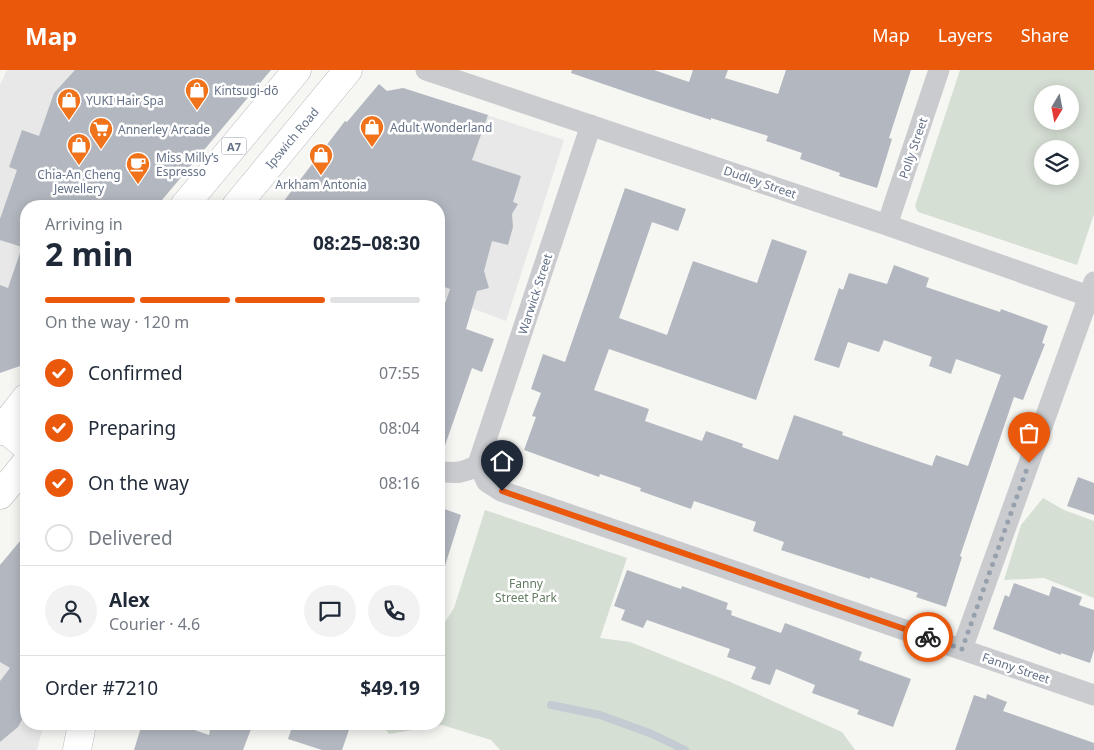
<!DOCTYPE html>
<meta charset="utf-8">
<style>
body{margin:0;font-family:"Noto Sans",sans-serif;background:#f2f2f3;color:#1f2937;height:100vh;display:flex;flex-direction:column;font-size:19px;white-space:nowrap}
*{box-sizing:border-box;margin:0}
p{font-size:16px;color:#747a83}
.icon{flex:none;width:28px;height:28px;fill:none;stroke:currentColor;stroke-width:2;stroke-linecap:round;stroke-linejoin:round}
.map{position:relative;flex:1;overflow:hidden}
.side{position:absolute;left:20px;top:130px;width:425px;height:530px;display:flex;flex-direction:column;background:#fff;border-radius:20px;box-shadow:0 2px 12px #0003}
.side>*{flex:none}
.needle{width:32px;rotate:190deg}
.tools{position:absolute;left:1034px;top:15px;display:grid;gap:10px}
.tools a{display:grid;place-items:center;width:45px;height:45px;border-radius:50%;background:#fff;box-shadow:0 2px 12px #0003;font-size:25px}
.pin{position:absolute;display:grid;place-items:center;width:42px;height:42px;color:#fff;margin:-51px -21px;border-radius:50% 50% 50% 0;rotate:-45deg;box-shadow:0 0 5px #0007}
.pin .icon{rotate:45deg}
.courier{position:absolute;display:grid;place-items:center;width:50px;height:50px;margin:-25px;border:4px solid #ea580c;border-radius:50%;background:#fff;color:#222;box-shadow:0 1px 6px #0007}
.overview em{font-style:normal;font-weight:700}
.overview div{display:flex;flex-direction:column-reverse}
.overview{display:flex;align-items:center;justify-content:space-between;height:85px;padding:0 25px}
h1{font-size:32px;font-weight:700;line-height:38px}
.bar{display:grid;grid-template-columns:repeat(4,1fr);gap:8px 5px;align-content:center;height:60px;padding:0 25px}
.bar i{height:6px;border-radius:4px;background:#e0e1e3}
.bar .selected{background:#ea580c}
.bar p{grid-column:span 4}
.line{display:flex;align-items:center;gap:12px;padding:0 25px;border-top:1px solid #e0e1e3}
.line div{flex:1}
.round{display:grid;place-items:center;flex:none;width:52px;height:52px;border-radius:26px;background:#f2f2f3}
ol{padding:0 25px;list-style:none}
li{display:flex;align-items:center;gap:15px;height:55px}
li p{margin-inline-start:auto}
li .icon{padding:5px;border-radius:50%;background:#ea580c;color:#fff;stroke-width:4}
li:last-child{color:#747a83}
li i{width:28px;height:28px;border:2px solid #e0e1e3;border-radius:50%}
header{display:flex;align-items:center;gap:30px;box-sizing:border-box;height:70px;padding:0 25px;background:#ea580c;color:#fff}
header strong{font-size:24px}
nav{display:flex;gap:28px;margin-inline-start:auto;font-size:18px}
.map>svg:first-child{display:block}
.built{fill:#e7e8e7}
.green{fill:#d6dfd4;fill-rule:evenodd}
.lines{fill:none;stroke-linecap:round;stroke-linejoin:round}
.stream{stroke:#c4ccd3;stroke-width:8}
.building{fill:#b3b8c0}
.secondary-casing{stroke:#bbbec4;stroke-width:29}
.primary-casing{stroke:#b9bcc1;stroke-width:29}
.highway-casing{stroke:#b8bbbf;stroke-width:29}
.street{stroke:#c9cbcf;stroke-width:21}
.secondary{stroke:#fff;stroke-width:28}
.primary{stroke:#fff;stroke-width:28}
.highway{stroke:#fff;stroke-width:28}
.done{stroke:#97a0ad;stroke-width:5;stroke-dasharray:0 9}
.route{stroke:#ea580c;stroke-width:6}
.labels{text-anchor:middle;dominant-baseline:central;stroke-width:5;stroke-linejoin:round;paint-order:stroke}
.shield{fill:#fff;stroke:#929cab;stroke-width:1}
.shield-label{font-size:11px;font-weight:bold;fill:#647187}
.poi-label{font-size:12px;fill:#647187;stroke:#fff;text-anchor:start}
.street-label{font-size:12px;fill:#647187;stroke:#fff}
.park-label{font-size:12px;fill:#647d63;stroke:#fff}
</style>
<header>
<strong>Map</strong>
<nav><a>Map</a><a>Layers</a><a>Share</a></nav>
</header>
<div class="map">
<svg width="1094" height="680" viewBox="0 0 1094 680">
<rect width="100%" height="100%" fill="#f6f7f3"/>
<path class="built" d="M7,0H255L141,136H26V275L4,301L0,302V15Z
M403,18L564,70L506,251L443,227L439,237V136H293L387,21Z
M26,464V654H44L37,680H0V495Z"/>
<path class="green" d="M960,0H1094V144L1077,195L918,142L915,136ZM1042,24H1070V51H1042ZM1042,79H1070V106H1042Z
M1043,428L1064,440L1094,451V528L1044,508L1004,510L1021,455Z
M485,440L627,488L600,568L630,572L728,611L842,662L855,680H500L491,670L442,655L389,664L381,654H439V557H442L454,538Z"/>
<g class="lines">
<path class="stream" d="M551,635L600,645L652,664L685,680"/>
</g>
<path class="building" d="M75,0H271L157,136H26V289L20,296L0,303V215L8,218L22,177L0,170V149L17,100L9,97L22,60L39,66L54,23Z
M572,0H654L689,12L693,0H728L725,8L778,24L786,0H911L889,68L892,69L877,118L839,106L840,103L800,89L802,83L766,71L768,66L711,48V50L650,30L571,3Z
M379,14L387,21L403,18L488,45L472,90L521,106L513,132L518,134L512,144L513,157L508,175L492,171L484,201L489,218L477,221L466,259L494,269L482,302L472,298L442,384L439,383V251L450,219L439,215V136H280L345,51L347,52Z
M625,118L686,139L678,161L652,152L619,248L667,265L693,191L757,213L772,169L807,181L756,330L609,279L594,320L649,339L645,351L702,371L706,361L743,374L742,377L778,390L794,345L843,362L842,365L932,396L936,385L968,396L1001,305L956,289L951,304L929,296L932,287L884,270L879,282L848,272L839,298L814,290L839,218L843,220L849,203L887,214L894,195L929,208L926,217L1000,242L1001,239L1048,256L1042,273L1045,274L1023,330L1014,327L960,486L962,487L946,537L916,527L918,523L870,507V509L781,480L784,472L753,461L756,452L694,431L691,439L640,421L641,418L600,404L599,407L524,380L536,347L532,346L541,323L531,319L543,284L565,292Z
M1078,407L1094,413V445L1067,436Z
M439,437L461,445L443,502L439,501Z
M26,464V642L18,657L0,672V611L10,598L0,592V495Z
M627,500L681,519L682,516L728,533L726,539L732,541L731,545L781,563L785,553L862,582L859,590L911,609L893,657L857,644L859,640L812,623L815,615L776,599L770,615L751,609L756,597L727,587L730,579L647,550L643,558L621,550L625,540L614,536Z
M1014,513L1049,526L1052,516L1082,527L1079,535L1094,540V580L1090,593L1061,583V585L993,559L1005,525L1009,527Z
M987,624L1007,632L1003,641L1094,673V680H955L974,625L986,629Z
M142,654H177L209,665L211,654H253L243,680H134Z
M293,654H351L342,680H322L288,669Z"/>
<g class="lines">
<g class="secondary-casing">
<path id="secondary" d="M0,355L26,376"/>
</g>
<g class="primary-casing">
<path id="primary" d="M77,680L82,654"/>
</g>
<g class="highway-casing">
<path id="highway" d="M184,136L297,0
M236,136L348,0
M0,361L26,328
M0,425L26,393"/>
</g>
<path class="street" d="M426,0L887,155L1094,228
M887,155L939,0
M478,394L487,412L501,421L1094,625
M478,394L591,55
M439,401C453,404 467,403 478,394
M962,579L1094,212"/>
<use href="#secondary" class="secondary"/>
<use href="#primary" class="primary"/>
<use href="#highway" class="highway"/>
</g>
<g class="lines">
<path class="done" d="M928,567L962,579L1029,393"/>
<path class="route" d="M502,421L928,567"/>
</g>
<defs>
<g id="shop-pin" transform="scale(1.25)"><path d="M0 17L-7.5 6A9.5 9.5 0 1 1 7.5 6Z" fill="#f0721a" stroke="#fff"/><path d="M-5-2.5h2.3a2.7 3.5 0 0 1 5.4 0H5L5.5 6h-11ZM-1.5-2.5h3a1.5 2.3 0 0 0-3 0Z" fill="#fff"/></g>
<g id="supermarket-pin" transform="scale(1.25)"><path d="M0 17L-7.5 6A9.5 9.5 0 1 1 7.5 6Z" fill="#f0721a" stroke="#fff"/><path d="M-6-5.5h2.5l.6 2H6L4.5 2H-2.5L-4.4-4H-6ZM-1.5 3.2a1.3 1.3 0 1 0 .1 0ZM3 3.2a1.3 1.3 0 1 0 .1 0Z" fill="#fff"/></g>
<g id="cafe-pin" transform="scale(1.25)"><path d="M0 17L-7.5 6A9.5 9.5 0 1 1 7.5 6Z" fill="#f0721a" stroke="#fff"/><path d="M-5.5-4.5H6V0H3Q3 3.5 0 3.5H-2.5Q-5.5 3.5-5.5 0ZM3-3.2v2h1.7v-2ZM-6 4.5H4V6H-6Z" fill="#fff"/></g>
</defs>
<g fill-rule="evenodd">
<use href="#shop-pin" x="197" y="20"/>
<use href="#shop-pin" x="69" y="30"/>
<use href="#shop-pin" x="372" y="57"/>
<use href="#supermarket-pin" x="101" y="59"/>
<use href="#shop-pin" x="79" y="75"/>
<use href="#shop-pin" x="321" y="85"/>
<use href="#cafe-pin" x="138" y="94"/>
</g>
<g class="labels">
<rect class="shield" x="221.5" y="67.5" width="25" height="17" rx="4"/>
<g class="shield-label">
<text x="234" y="76">A7</text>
</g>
<g class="poi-label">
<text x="214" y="20">Kintsugi-dō</text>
<text x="86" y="30">YUKI Hair Spa</text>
<text x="390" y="57">Adult Wonderland</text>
<text x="118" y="59">Annerley Arcade</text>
<text x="156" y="87">Miss Milly’s<tspan x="156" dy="14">Espresso</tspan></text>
<text x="79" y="104" text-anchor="middle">Chia-An Cheng<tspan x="79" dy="14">Jewellery</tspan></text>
<text x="321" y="114" text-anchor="middle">Arkham Antonia</text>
</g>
<g class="street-label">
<text transform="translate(292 68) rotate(-50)">Ipswich Road</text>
<text transform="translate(913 78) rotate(-71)">Polly Street</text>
<text transform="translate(760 112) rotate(19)">Dudley Street</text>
<text transform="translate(535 224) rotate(-72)">Warwick Street</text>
<text transform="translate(1016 598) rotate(19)">Fanny Street</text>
</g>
<g class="park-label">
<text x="526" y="513">Fanny<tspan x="526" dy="14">Street Park</tspan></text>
</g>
</g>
</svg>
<div class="tools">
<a><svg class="needle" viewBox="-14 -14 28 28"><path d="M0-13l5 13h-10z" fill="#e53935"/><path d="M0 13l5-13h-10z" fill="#747a83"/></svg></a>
<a><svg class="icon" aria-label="layers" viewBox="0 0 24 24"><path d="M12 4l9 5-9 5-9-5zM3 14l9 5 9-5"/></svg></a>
</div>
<div class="pin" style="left:1029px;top:393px;background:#ea580c"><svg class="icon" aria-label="bag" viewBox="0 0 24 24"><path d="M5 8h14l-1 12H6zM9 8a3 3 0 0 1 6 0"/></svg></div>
<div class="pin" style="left:502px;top:421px;background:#1f2937"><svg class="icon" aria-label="home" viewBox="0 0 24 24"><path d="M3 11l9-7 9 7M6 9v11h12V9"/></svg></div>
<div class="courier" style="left:928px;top:567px"><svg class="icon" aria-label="bike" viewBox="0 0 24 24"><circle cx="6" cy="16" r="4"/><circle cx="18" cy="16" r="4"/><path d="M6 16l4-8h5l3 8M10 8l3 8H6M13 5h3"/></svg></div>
<section class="side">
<div class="overview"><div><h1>2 min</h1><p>Arriving in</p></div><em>08:25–08:30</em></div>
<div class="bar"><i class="selected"></i><i class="selected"></i><i class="selected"></i><i></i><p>On the way · 120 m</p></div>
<ol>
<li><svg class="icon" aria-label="check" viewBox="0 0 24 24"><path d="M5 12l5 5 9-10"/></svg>Confirmed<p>07:55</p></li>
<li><svg class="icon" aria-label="check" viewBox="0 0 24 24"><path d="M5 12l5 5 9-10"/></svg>Preparing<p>08:04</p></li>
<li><svg class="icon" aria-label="check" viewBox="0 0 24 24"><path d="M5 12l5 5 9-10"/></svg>On the way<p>08:16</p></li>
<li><i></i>Delivered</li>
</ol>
<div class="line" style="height:90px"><a class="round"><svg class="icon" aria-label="person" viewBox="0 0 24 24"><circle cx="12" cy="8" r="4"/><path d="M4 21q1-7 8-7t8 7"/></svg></a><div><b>Alex</b><p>Courier · 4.6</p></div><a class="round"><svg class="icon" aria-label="chat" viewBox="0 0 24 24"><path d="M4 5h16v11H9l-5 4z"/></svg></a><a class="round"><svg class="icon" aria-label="phone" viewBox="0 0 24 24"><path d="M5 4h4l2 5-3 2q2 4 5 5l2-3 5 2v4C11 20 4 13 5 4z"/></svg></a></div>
<div class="line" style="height:65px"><div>Order #7210</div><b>$49.19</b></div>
</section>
</div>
